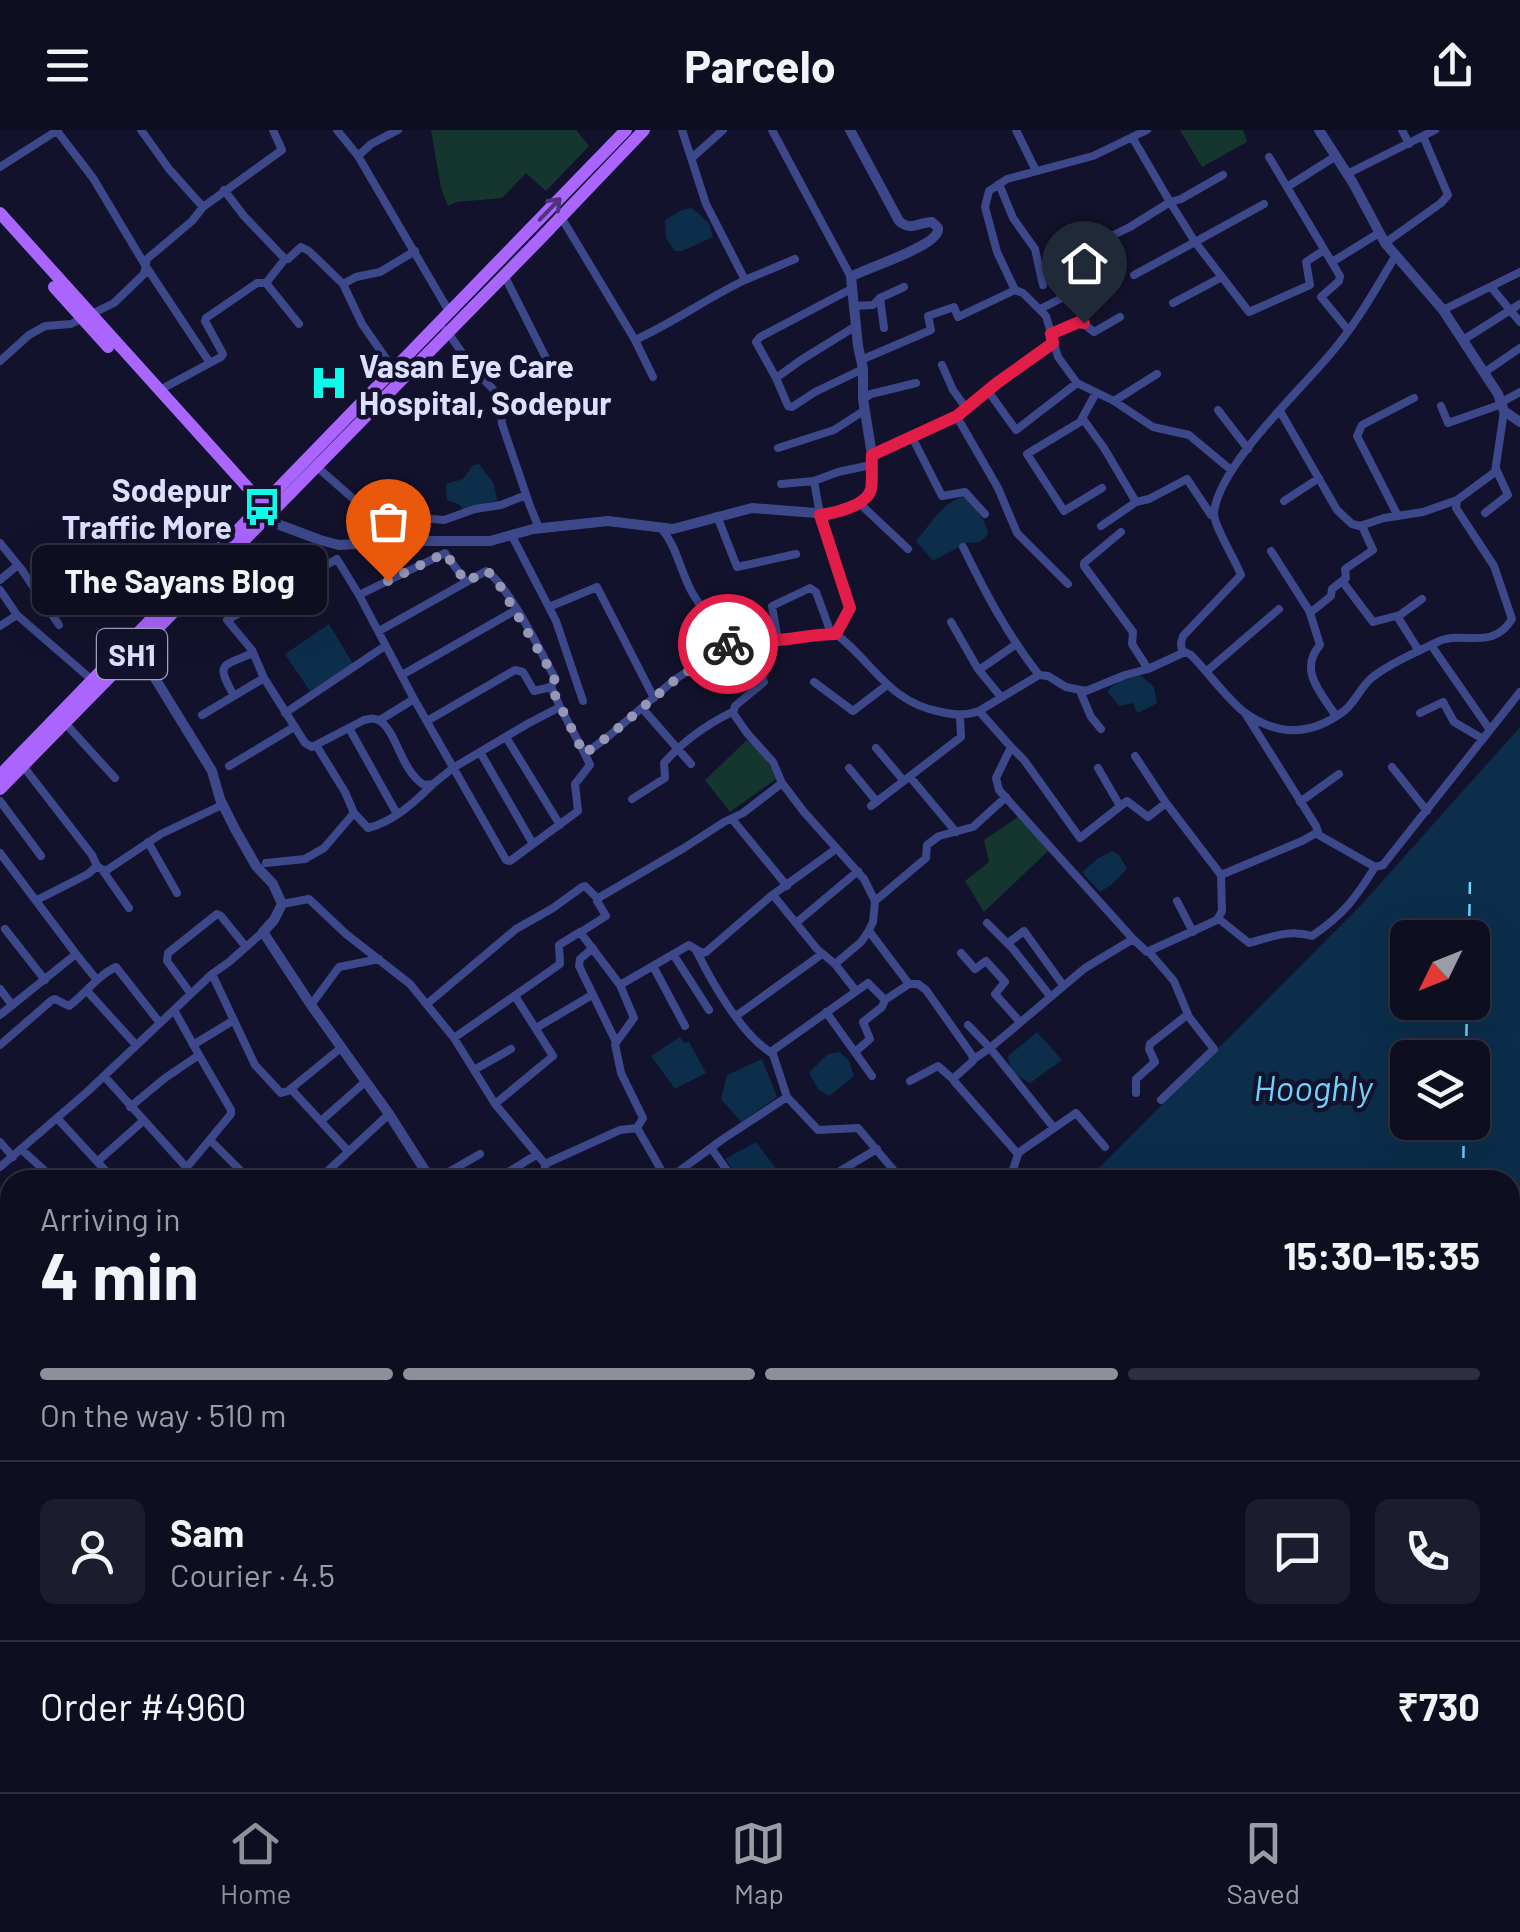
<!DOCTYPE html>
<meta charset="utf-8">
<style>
body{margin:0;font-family:Barlow,sans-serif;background:#1c1c2e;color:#f1f3f6;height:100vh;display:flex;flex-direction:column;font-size:38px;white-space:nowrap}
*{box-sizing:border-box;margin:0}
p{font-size:32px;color:#9b9ca5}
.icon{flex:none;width:55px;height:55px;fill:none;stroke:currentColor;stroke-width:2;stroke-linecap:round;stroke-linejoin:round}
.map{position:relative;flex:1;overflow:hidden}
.side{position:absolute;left:0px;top:1040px;width:1520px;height:622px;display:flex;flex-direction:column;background:#0e0e21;border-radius:30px 30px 0 0;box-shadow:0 10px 40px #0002,0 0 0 2px #2e2e3f}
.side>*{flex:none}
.needle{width:65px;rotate:227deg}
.buttons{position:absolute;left:1390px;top:790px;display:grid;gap:20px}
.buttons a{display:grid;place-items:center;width:100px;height:100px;border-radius:15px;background:#0e0e21;box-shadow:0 10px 40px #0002,0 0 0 2px #2e2e3f;font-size:50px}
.pin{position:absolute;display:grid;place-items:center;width:85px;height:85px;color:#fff;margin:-102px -42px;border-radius:50% 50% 50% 0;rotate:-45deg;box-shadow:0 0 10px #0007}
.pin .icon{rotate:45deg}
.courier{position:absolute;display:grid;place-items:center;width:100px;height:100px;margin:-50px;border:8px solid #e11d48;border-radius:50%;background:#fff;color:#222;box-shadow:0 2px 12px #0007}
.bubble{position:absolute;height:70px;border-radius:15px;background:#0e0e21;box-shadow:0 10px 40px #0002,0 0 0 2px #2e2e3f;font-size:32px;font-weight:700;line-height:70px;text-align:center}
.headline em{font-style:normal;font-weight:700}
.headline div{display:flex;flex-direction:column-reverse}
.headline{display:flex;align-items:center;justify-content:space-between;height:170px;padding:0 40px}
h1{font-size:65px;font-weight:700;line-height:75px}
.bar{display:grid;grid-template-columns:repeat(4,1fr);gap:15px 10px;align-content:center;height:120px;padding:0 40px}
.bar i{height:12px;border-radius:8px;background:#2e2e3f}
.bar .on{background:#8c9099}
.bar p{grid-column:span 4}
.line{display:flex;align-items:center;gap:25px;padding:0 40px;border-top:2px solid #2e2e3f}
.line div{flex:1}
.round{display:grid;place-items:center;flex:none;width:105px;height:105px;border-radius:15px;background:#1c1c2e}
header{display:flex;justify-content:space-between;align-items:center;height:130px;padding:0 40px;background:#0e0e21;font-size:45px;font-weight:700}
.tab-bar{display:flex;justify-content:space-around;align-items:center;height:140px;border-top:2px solid #2e2e3f;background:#0e0e21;font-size:28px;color:#9b9ca5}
.tab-bar a{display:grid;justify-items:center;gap:5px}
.tab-bar .on{color:#8c9099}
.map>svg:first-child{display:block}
.green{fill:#15362f}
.water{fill:#0c2e4b;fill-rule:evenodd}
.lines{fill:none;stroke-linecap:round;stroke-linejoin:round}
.ferry{stroke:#6cd4fe;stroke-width:2.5;stroke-dasharray:12 10;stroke-linecap:butt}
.minor{stroke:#3d488b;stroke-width:8}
.tertiary{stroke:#3d488b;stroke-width:10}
.primary{stroke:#aa65fe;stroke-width:12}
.oneway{stroke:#4f3380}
.done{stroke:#9697b5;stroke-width:10;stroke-dasharray:0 18}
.route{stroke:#e11d48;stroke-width:12}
.labels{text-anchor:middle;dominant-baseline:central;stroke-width:9;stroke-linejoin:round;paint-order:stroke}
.shield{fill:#12122c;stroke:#a0a2c0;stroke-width:2.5}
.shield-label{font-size:30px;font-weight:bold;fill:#dddfff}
.poi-label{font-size:32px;font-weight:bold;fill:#dddfff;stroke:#12122c;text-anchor:start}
.water-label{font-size:35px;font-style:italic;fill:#6cd4fe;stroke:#12122c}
</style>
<header><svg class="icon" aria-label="menu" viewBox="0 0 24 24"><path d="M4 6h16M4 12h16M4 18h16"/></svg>Parcelo<svg class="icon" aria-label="share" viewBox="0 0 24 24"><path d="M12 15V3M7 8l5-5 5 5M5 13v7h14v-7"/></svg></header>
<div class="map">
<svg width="1520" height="1662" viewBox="0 0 1520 1662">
<rect width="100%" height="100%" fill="#12122c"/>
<path class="green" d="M431,0H576L589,16L546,61L526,43L502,68L456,72L448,76L441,58Z
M1180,0H1243L1247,12L1202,37Z
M747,610L765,627L776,649L730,682L705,650Z
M1018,687L1049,720L984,782L965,751L989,732L984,710Z"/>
<path class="water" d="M692,78L709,93L713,107L682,121H675L666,108L665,90L682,80Z
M479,334L494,354L497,370L464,382L460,375L447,370L446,354L463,349L473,335Z
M967,366L985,393L988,404L980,412L966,413L933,431L916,411C931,394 943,370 967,366Z
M329,494L353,534L310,561L285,524Z
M1138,543L1154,557L1157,573L1138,583L1133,573L1119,576L1107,561L1122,548Z
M1520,597V1662H537L544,1652H1510V1050H1087L1363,773ZM1408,808H1472V872H1408ZM1408,928H1472V992H1408Z
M1112,721L1119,725L1127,739L1111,755L1100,762L1082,742L1097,729Z
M1037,902L1062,930L1030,953C1015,944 1011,945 1008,926Z
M680,907L683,913L689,912L706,943L675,959L651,926Z
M840,922L849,931L854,946L829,966L818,959L809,943L828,924Z
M762,929L777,967L741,992L721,969L727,945Z
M756,1012L775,1037L755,1050H741L725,1029Z"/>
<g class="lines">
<path class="ferry" d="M1469,808L1470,747
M1466,928L1467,872
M1463,1050L1464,992"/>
<path class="minor" d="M141,0L169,39L203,77
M337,0L358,26L450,183
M772,0L851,147
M1016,0L1036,41
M1147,0L1093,26L1007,49L989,61L985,77L997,122L1015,160L1023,163L1046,186L1058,227L1077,253L1114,271L1153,297L1189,305L1231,340
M1402,0L1409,14
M57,1L93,48L145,135L210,233
M1132,7L1170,72L1181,69L1223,45
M358,26L371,14L398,0
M693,27L723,0
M1269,27L1340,146L1339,151L1321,167L1348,200
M0,37L58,0
M1347,44L1435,0
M999,54L1013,88L1035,119L1043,155
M1287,57L1336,26
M224,60L244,86L285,129
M561,87L635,210C673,193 707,168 745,150L706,74L682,0
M1385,113L1441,73L1448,65L1423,6
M1095,114L1130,97L1170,72L1195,112L1264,74
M1332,132L1379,103
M504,145L549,234
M1134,145L1195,112L1249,182L1310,155L1306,132L1324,120
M745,150L795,129
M266,153L299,194
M1491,157L1520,192
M880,168L904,157
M1173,173L1222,147
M854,176L873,175L880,168L884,198
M1040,179L1078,160
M1443,180L1520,142
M856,196L801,230L776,248L788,276L792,277L815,262L863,239
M446,200L475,241L499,265L502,294L530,376L539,398
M1051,204L1080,191L1094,202L1120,187
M635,210L653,247
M1463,210L1520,174
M861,230L931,200L928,186L954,177L958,187L1015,160
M0,231L29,205L45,196L71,194L114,173L144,144L147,129L192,91L203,77L282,20L273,0
M942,235L953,260L966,278
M394,240L362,194L343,154L356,147L380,142L415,121
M1485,242L1520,218
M776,248L756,212L760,207L851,159
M158,261L221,227L223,224L205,191L206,188L257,153H266L285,129H288L301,117L309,121L343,154
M988,261L1016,300L1077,253
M1096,263L1080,292L1027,324L1064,381L1102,358
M863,269L871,264L916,253
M1114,271L1157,244
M1502,272L1520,262
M1441,276L1448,293L1502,274
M1218,280L1248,319
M1280,281L1337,380L1352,394L1360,396L1384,388L1423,382L1457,370
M957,287L998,358L1017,403L1068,454
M1083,289L1104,318L1136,372L1149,369L1187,349L1211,385
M912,307L942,366L965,362L985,384
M778,318L834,300L865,280
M872,325L957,287L997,253L1053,213
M316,336L366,380L378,378L386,383H400L421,388L444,390L475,379L501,375L526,365
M814,351L820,385L851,478L836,504
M781,354L814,351L838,342L871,335
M1284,371L1319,348
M859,373L908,419
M1485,383L1508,365L1496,339
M717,386L737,437L796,424
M1398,386L1357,306L1362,295L1414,268
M1101,396L1136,372
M662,399C679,420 681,447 696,469C735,532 779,504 836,504C874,533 888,572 941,582C955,585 965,586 979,581L1039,545L1048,546L1066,557L1086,561L1125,545L1148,539L1185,522L1191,525C1206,540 1228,570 1244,582C1278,607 1311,606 1344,581C1356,572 1361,555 1374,546C1392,532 1415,523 1435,513C1462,498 1491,523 1512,489L1494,436L1456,378L1457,370L1495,342L1504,281
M1121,402L1084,433V436L1133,502L1132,514L1148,539
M512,406L556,491L583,571
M0,413L22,440L59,495
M963,417C986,464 1007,504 1039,545
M233,419L274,464
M1271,421L1310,482
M0,450L18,435
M1342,451L1373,492L1400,485L1422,469
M0,460L17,485
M359,465L445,423L466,452
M549,477L597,457L654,568
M1397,486L1419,521
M951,492L978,539L1001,567
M0,496L17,485L92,550
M379,501L486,441C508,454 541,523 555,548L551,557
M749,510L751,522L764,552L735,576L733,583L747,603L773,632L782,653L804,682L864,749L875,771L873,792L868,802L861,812L835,834L856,861
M778,511L772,476L810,458L816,462L831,503
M1431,515L1490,600
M1182,522L1181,513L1183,506L1241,445C1236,431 1212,393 1214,382C1220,334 1301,260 1332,222C1357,193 1376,158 1396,125
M979,540L1015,515
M1207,541L1279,479
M402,545L516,480
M264,548L305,613L312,617L364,590C371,589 374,587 380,591C397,602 401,641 424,655L433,654L453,638L529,593L560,577L585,624
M814,552L853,581L887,555
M1080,561L1091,587L1101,599
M234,566C216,533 220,537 253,523
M642,578L691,634
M979,581L1011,617L996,648L999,660L1133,809L1147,822L1217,790L1222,781L1221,745L1302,711L1318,702L1316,696L1245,583
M285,583L385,516
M1420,583L1443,572L1454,592L1483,609
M202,585L264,548L252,520L227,490L337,429L359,465L414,569L506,730L510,731L578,681L575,654L590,635L585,624L610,605L673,551L739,506
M1336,586C1321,563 1298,540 1320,515L1310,483L1331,466L1332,459L1346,448L1345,439L1373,420L1362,396
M380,590L414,569
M427,591L515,540L523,542L534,561L551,557L560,577
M65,593L115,648
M349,598L397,684
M506,607L560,695
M316,615L345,662L354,683L368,698C393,692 415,672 433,654
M1011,617L1024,630L1080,708L1127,671L1148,687L1166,673L1221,745
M876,618L904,651
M480,622L533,714
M1135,626L1166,673
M23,636L92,725L97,736L88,744L37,770
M229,636L294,597
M1392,637L1427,681
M849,638L877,672
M1098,638L1120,676
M910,647L956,702
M632,669L665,648L664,633C683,611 706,595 732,582
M0,671L41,726
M1300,672L1339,644
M871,676L961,607L960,586
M732,689L787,756
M1317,704L1375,737L1383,735L1520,562
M148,712L177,763
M0,723L76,824L0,885
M266,733L305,729L324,718L354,683
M97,736L103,740H107L161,704L222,675
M103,741L129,778
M773,765L817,819L835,834
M875,771L926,728L927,715L939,706L973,697L1006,667
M1177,771L1193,802
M282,774L309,769L346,804L410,854L454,908L495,974L545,1034V1041L550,1050
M1219,789L1249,813C1271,807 1290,799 1312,806C1343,785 1355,769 1375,737
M796,793L858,741
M987,793L1013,819L1050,866
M5,799L45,850
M869,801L909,854
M581,802L606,786L597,771L600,767L684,718L724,692L743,683L782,653
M1008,813L1024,801L1063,855
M593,818L580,829L579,836L616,912
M696,820C711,851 742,906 773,924
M1149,822L1174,851L1189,887L1214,919L1161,970
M961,823L975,839L986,831L1005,852L995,864L1020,892
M76,824L97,850
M673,824L709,880
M653,836L685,896
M212,844L255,935L281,963L288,961L342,917
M0,859L12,875
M88,862L136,915
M191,864L167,831L168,823L217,784L221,786L246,817
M427,874L516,799L553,778L582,757L585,756L598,769
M311,875L339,837L379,829
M174,880L199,925
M826,882L872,946
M736,886L822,824
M968,895L990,918L1054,998
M536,898L592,865
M454,908L560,834L559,815L580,802L620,855
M0,915L52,870L55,869L69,876C85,864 98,845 116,837L160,893
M193,915L234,890
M855,922L870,909L863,892L882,877L885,870
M974,929L990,918L1085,838L1133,809
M474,940L511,919
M104,946L187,1038
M910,951L938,936L954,950
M291,959L348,1021
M1136,963V949L1155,932L1149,919L1150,914L1187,885
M495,974L553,926L515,866
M130,977L165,948L199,925L231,980V984L178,1048
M57,988L114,1050
M321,991L365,952
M637,998L643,988L621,943L615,914L634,888L620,855L689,815L702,823L706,822L771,766L836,719
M210,1010L250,1050
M0,1012L13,1027
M711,1018L734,1050
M22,1020L55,1050
M1018,1023L1076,983L1105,1017
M98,1031L143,991
M545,1034L620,1000L637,998L667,1050
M0,1037L87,962L212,844L229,832L263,802
M318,1050L389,984
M435,1050L480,1024
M478,1050L492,1042L502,1046L536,1025
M667,1050L723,1009L787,967
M825,1050L877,1019
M902,1050L858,998L818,1000L787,967L772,921L868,853L885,870L909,854H918L926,860L972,925L973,931L955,947L954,951L1018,1024L1013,1040L993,1050
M0,1133L10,1126
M0,1301L10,1317
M0,1355L10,1350
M0,1557L10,1569
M84,1652L91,1662
M283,1652L291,1662
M401,1652L404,1662
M461,1652L470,1662
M124,1662L136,1652
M426,1662L436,1652"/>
<path class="tertiary" d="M1319,0L1353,53L1385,113L1443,180L1498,264L1504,281L1520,292
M264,389L320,410L339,415L414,411H490L533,399L608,391L673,399L752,378L829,384L859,373L869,366L871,361L872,325L863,269V239L858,216L851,147C865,138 941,116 938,98C937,96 934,94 932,92C918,92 912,102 899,91L850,0
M137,519L212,641L220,669L235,699L256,736L273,754L282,774L274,790L263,802L311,875L389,984L431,1050
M0,1071L10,1082
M0,1535L10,1526
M292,1662L294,1652"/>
<path class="primary" d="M0,83L266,378
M54,157L108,217
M0,645L626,0
M0,659L539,110L644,0"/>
</g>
<defs><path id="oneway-shaft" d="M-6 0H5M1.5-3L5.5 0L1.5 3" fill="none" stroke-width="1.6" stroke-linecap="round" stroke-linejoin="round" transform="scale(2.5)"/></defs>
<use class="oneway" href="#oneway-shaft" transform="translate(550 79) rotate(-46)"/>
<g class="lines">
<path class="done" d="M388,451L445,423L466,452L486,441L494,446L555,548L551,557L584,624L610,605L674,551L728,514"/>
<path class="route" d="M728,514L739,506C772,517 803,504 836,504L850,478L820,385C835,383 867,376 871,359C873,349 871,336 872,325L957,286L997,253L1053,213L1051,204L1079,192L1084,193"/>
</g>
<defs>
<g id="hospital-bare" transform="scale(3)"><path d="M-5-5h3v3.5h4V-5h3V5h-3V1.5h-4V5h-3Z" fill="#0bfdea" stroke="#12122c" stroke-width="2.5" paint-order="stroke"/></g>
<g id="bus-bare" transform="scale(3)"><path d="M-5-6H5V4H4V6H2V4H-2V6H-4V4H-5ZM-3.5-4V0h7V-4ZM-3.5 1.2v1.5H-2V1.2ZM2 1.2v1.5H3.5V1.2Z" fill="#0bfdea" stroke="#12122c" stroke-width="2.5" paint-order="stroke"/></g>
</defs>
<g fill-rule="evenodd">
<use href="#hospital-bare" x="329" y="253"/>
<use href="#bus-bare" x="262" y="377"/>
</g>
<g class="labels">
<rect class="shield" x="97" y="499" width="70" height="50" rx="8"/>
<g class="shield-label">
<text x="132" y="524">SH1</text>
</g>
<g class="poi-label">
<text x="359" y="235">Vasan Eye Care<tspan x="359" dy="37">Hospital, Sodepur</tspan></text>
<text x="232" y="359" text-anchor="end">Sodepur<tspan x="232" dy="37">Traffic More</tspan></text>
</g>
<g class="water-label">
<text x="1313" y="957">Hooghly</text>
</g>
</g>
</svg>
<div class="buttons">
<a><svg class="needle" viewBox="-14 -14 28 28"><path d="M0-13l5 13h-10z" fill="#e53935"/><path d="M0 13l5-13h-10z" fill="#9b9ca5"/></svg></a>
<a><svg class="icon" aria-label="layers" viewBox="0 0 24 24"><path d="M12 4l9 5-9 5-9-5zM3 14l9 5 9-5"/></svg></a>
</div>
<div class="pin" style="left:388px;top:451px;background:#ea580c"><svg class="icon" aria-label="bag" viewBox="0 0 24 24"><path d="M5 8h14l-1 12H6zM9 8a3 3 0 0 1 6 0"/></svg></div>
<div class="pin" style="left:1084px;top:193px;background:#1f2937"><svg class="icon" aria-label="home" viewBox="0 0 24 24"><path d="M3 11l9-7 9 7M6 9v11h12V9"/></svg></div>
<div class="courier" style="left:728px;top:514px"><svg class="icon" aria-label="bike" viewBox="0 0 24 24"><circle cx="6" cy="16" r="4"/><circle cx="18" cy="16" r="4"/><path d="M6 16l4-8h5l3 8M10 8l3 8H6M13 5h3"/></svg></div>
<div class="bubble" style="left:32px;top:415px;width:295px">The Sayans Blog</div>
<section class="side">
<div class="headline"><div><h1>4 min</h1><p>Arriving in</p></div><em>15:30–15:35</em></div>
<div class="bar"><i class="on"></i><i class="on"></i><i class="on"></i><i></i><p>On the way · 510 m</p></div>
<div class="line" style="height:180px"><a class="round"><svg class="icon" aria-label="person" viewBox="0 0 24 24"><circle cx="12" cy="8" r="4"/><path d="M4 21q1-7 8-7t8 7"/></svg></a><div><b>Sam</b><p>Courier · 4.5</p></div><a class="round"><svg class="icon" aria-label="chat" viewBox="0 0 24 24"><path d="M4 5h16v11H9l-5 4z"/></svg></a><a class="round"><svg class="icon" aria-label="phone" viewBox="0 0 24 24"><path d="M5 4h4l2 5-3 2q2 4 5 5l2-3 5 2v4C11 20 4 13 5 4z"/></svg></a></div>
<div class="line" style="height:130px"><div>Order #4960</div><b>₹730</b></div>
</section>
</div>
<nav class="tab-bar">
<a class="on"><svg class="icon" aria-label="home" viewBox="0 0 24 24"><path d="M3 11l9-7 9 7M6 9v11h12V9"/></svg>Home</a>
<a><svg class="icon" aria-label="map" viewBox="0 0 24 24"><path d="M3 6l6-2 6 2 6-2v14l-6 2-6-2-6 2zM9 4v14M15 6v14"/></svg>Map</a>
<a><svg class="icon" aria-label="saved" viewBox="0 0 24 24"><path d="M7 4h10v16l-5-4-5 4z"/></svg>Saved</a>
</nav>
